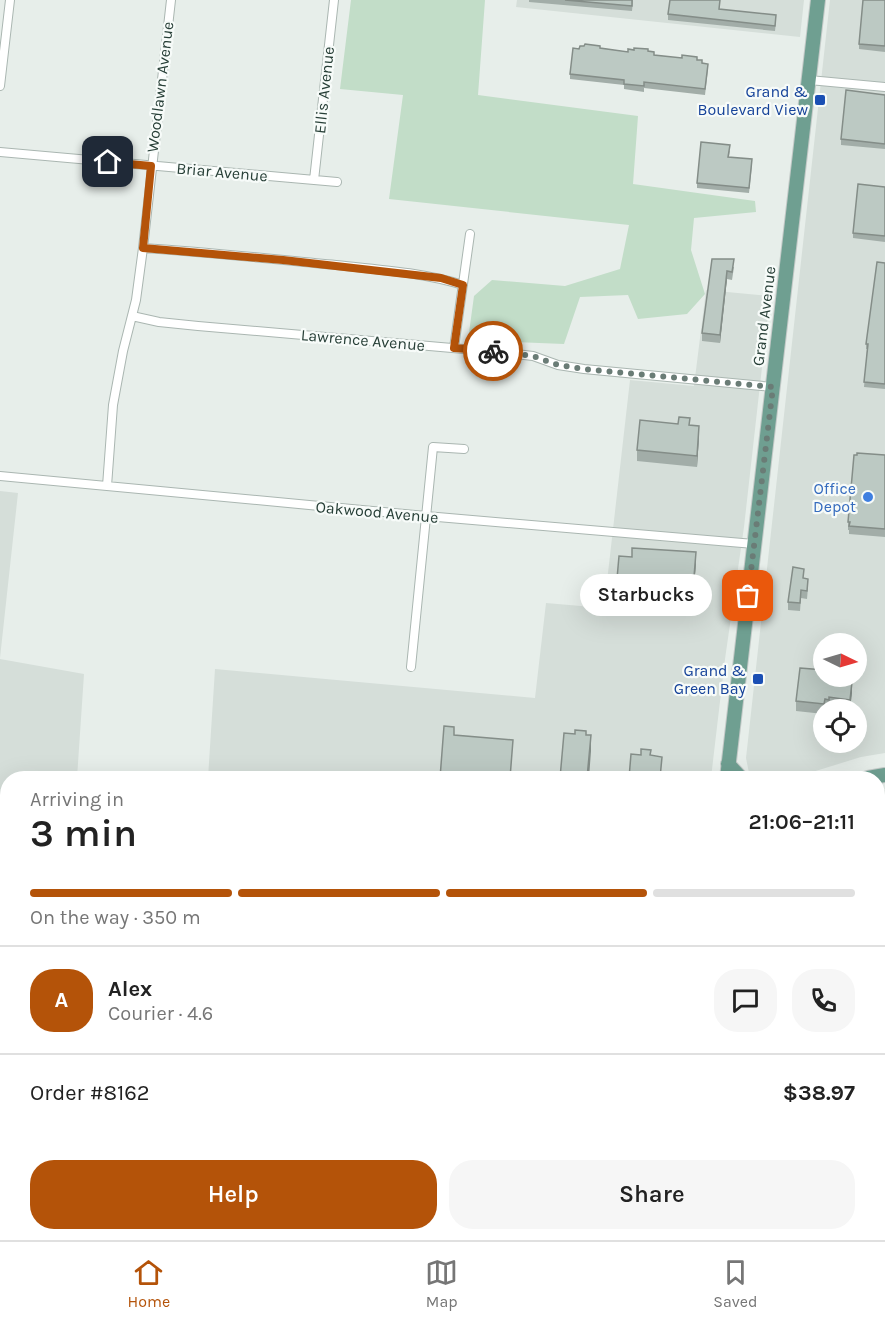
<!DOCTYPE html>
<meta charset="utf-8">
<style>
body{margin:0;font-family:Karla,sans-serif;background:#f6f6f6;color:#222;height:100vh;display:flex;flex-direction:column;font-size:22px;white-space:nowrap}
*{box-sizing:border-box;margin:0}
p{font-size:20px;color:#767676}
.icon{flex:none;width:33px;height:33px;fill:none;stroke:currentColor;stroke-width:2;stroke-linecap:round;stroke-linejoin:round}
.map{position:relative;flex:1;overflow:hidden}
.drawer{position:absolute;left:0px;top:771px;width:885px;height:470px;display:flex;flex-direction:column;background:#fff;border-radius:24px 24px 0 0;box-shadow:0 6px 24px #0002}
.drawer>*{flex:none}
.needle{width:39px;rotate:95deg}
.tools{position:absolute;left:813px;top:633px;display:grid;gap:12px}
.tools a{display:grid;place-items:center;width:54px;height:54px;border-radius:50%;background:#fff;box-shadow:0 6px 24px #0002;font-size:30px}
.pin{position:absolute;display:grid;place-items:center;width:51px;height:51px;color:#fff;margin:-26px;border-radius:12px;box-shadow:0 3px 9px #0006}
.courier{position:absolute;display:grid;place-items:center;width:60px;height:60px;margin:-30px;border:4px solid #b45309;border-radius:50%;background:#fff;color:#222;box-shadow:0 2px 8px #0007}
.bubble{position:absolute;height:42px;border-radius:21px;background:#fff;box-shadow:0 6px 24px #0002;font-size:20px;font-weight:600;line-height:42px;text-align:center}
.overview em{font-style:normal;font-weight:600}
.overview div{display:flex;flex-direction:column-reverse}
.overview{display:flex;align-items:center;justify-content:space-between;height:102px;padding:0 30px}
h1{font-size:39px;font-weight:600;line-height:45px}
.bar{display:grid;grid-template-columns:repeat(4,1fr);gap:9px 6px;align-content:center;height:72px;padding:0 30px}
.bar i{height:8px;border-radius:4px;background:#e0e0e0}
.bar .active{background:#b45309}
.bar p{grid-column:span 4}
.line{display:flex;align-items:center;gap:15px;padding:0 30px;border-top:2px solid #e0e0e0}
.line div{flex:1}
.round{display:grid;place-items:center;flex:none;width:63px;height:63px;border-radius:24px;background:#f6f6f6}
.action{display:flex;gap:12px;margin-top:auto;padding:12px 30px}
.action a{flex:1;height:69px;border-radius:24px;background:#b45309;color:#fff;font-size:24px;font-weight:600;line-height:69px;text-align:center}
.action a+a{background:#f6f6f6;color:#222}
.menu{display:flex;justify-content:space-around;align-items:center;height:84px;border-top:2px solid #e0e0e0;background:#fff;font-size:16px;color:#767676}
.menu a{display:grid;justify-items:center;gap:3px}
.menu .active{color:#b45309}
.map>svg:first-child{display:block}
.built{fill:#d5ded9;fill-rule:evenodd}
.green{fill:#c2ddc8}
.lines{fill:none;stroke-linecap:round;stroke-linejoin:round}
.street-casing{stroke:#aab6b1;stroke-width:10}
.secondary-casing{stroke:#a6b9b1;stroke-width:14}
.primary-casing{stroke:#c3c9c7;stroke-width:16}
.street{stroke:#fff;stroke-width:8}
.secondary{stroke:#fff;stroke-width:12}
.primary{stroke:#6f9f91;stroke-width:14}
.wall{fill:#a2ada8}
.shaded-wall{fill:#848d88}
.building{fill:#bcc9c3;stroke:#848d88;stroke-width:1.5}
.done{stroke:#6a7c76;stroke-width:6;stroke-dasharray:0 10.8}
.route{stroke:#b45309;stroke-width:8}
.transit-dot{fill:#1a4fb4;stroke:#f7fbf9;stroke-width:2}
.shop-dot{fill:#3f7fe0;stroke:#f7fbf9;stroke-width:2}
.labels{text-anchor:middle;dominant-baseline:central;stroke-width:4.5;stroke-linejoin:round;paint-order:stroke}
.street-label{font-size:16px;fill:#273f37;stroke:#f7fbf9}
.transit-label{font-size:16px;fill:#164399;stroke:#f7fbf9;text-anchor:end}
.shop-label{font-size:16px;fill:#366cbe;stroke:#f7fbf9;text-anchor:end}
</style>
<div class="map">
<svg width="885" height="1240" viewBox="0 0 885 1240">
<rect width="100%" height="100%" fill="#e7eeea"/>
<path class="built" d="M517,0H804L800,37L516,7Z
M830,0H885V753L861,757L793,778H750L746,758ZM824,644H856V676H824ZM824,710H856V742H824Z
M706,290L770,296L744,527L725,659L711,778H208L215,669L535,698L546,603L604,608L630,380L694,386Z
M0,491L18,493L0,658Z
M0,659L84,674L77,778H8V1074L0,1078Z
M885,790V913L878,997V792Z
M878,1025L885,1026V1239L814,1233H878Z
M7,1105L8,1233H667L666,1240H0V1109Z
M694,1233H784V1240H693Z"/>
<path class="green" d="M351,0H485L478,95L638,116L633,184L755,201L756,212L694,218L691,250L705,294L687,314L638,319L628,295L580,297L564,344L468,340L474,296L492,280L565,286L620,269L629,225L389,199L403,95L340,89Z"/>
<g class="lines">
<g class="street-casing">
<path id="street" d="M809,80L885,87
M0,86L10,0
M0,152L337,182
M314,180L334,0
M143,248C208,252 272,259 336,265C378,270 422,272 463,285
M132,316L159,322L198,326L498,352L533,356L558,365L584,369L773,387
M454,348L470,234
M0,476L426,516L754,544
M107,486L113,405L123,351L136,300L143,248L171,0
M411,667L433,447L464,449
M878,908L885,824
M878,1038L885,1039"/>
</g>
<g class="secondary-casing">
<path id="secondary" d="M680,1240V1233"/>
</g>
<g class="primary-casing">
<path id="primary" d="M728,764L741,778
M727,778L818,0
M868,778L885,775
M0,1093L8,1089"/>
</g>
<use href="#street" class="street"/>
<use href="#secondary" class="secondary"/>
<use href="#primary" class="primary"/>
</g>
<path class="wall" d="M529,0H633L632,11L529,2Z
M720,0L719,9L776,21L775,31L668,20V14Z
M885,0V52L859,49V44Z
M600,48L628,52L648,51L654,55L697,60L708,69L705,95L644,88V92L624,89V85L570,79V74L579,49Z
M885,95V149L841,145V139Z
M730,150L729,157L752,165L749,193L697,188V183Z
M885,187V242L853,238V233Z
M712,259L734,267L732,280L727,279L720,343L702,341V333Z
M885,263V389L864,387L867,349H866V344Z
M699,436L697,467L637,461V450Z
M885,455V537L849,534V530H848V522Z
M696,563L693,600L666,597L665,605L616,601V590Z
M804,578L808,587L807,599L801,598L800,611L788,610V602Z
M824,676L832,679L852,692L850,710L829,708V710H824V714L796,711V701Z
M0,959L8,960V996H0Z
M878,1159L885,1160V1208L878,1207Z"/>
<path class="shaded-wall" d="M727,271V279L720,343V335Z
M699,426V436L697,467V456Z
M696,552V563L693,600V589Z
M852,682V692L850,710V700Z
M591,735V751L589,778H587Z"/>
<path class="building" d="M565,0H632V6Z
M670,0H720L719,9L776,15L775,26L668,14Z
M863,0H885V46L859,44Z
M585,44L600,46V48L628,52V49L634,50V48L648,49V51L654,52V55L682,58V55L697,57V60H702V63L708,64L705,89L644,82V86L624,84V80L570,74L573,48L579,49L580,46H584Z
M846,90L885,95V144L841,139Z
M701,142L730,145L728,157L752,159L749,188L697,183Z
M858,184L885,187V236L853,233Z
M712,259H734L732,272L727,271L720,335L702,333Z
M877,262L885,263V384L864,382L868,344H866Z
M679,417L690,418L689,425L699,426L697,456L637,450L640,420L678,424Z
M857,453L885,455V529L849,526L850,522H848L854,455H857Z
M632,548L696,552L693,589L666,587L665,595L616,590L619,556L632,557Z
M793,567L804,569L803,578L808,579L807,591L801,590L800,603L788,602Z
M800,668L824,670V676L832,677V679L852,682L850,700L829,697V700L825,699L824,704L796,701Z
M444,726L454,727V735L513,740L510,778H440Z
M575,730L586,731V735H591L587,778H560L564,733L575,734Z
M641,749L651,750L650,755L662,757L660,778H629L631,754L641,755Z
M0,959L8,960V991L0,990Z
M878,1083H881L878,1114Z
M878,1159L885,1160V1202H878Z
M145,1233H222L221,1240H144Z
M614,1233H642L641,1240H613Z"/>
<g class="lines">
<path class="done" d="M493,351L533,356L558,365L584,369L773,387L748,596"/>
<path class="route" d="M108,162L151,166L143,248L283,260L441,278L463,285L454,348L493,351"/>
</g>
<g class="transit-dot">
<rect x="814" y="94" width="12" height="12" rx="3"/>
<rect x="752" y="673" width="12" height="12" rx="3"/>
</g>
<circle class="shop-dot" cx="868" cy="497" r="6"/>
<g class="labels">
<g class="street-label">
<text transform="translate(160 87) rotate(-83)">Woodlawn Avenue</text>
<text transform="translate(324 90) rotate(-84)">Ellis Avenue</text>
<text transform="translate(222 172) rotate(5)">Briar Avenue</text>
<text transform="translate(764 316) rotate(-83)">Grand Avenue</text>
<text transform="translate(363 340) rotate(5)">Lawrence Avenue</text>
<text transform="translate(377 512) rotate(5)">Oakwood Avenue</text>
</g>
<g class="transit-label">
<text x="808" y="91">Grand &amp;<tspan x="808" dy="18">Boulevard View</tspan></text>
<text x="746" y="670">Grand &amp;<tspan x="746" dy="18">Green Bay</tspan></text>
</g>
<g class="shop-label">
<text x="856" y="488">Office<tspan x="856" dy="18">Depot</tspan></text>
</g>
</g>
</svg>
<div class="tools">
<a><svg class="needle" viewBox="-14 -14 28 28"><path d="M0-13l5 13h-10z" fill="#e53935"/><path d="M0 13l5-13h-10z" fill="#767676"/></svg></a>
<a><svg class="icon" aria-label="locate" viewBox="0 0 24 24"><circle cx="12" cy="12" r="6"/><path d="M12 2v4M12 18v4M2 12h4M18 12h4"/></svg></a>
</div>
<div class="pin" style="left:748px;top:596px;background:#ea580c"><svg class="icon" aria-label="bag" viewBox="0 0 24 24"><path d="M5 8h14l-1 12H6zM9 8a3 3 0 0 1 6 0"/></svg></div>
<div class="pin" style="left:108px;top:162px;background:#1f2937"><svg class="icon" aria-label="home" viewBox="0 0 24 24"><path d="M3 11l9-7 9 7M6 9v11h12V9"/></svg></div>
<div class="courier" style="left:493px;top:351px"><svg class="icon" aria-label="bike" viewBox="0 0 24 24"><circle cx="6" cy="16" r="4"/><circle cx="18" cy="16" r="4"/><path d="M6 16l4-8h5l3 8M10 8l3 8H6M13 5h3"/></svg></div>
<div class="bubble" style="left:580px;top:574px;width:132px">Starbucks</div>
<section class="drawer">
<div class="overview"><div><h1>3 min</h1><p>Arriving in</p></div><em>21:06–21:11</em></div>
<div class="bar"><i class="active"></i><i class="active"></i><i class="active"></i><i></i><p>On the way · 350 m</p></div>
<div class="line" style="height:108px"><b class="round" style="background:#b45309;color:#fff">A</b><div><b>Alex</b><p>Courier · 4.6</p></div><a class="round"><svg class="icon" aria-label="chat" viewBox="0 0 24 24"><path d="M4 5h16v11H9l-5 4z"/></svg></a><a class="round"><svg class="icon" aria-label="phone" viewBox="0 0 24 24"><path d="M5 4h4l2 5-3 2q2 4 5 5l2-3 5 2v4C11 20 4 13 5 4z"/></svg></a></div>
<div class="line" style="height:78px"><div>Order #8162</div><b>$38.97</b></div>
<div class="action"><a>Help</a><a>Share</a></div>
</section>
</div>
<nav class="menu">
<a class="active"><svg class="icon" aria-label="home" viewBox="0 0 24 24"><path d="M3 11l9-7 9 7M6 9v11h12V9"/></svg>Home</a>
<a><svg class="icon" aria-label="map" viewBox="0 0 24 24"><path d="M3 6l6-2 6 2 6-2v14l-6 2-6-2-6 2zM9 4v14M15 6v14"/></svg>Map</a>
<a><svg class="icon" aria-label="saved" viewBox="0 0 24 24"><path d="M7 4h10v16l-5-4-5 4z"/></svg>Saved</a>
</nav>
